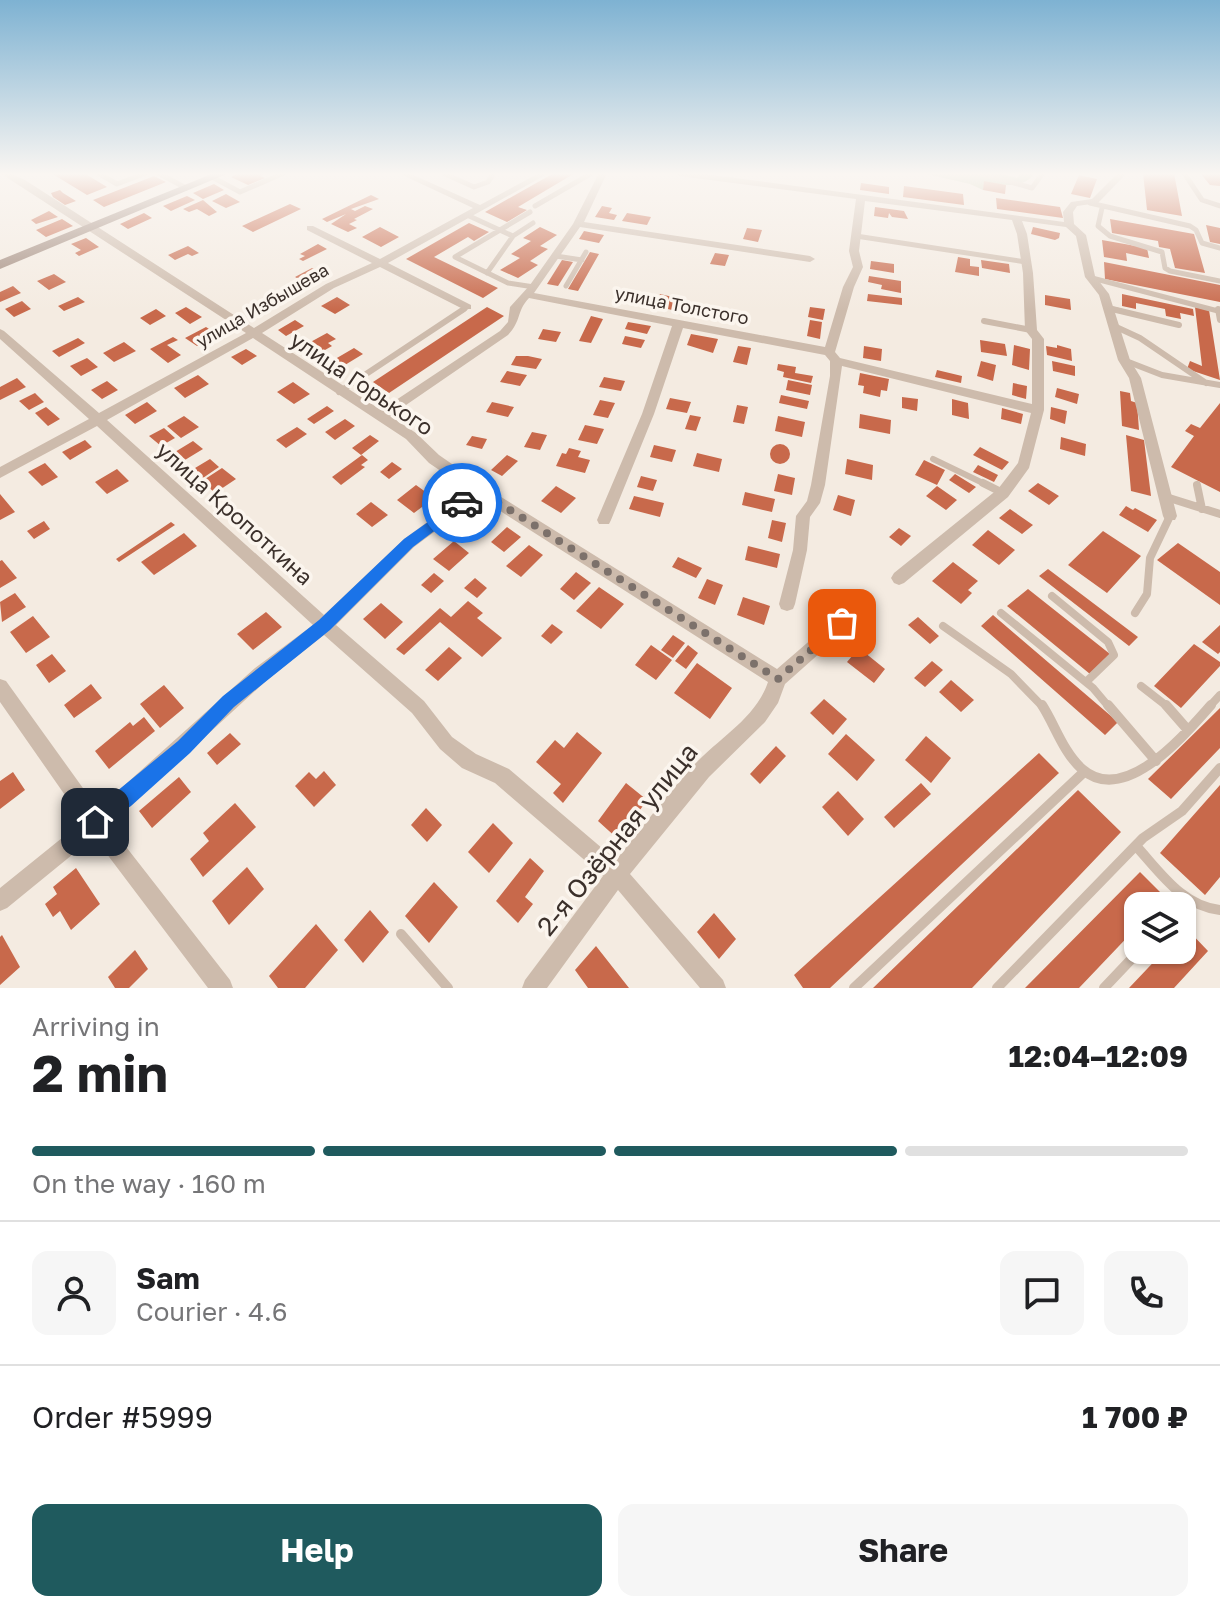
<!DOCTYPE html>
<meta charset="utf-8">
<style>
body{margin:0;font-family:"Golos Text",sans-serif;background:#f6f6f6;color:#202124;height:100vh;display:flex;flex-direction:column;font-size:30px;white-space:nowrap}
*{box-sizing:border-box;margin:0}
p{font-size:26px;color:#757577}
.icon{flex:none;width:44px;height:44px;fill:none;stroke:currentColor;stroke-width:2;stroke-linecap:round;stroke-linejoin:round}
.map{position:relative;height:988px;overflow:hidden}
.details{display:flex;flex-direction:column;background:#fff;flex:1}
.details>*{flex:none}
.tools{position:absolute;left:1124px;top:892px;display:grid;gap:16px}
.tools a{display:grid;place-items:center;width:72px;height:72px;border-radius:16px;background:#fff;box-shadow:0 2px 6px #0004;font-size:40px}
.pin{position:absolute;display:grid;place-items:center;width:68px;height:68px;color:#fff;margin:-34px;border-radius:16px;box-shadow:0 4px 12px #0006}
.courier{position:absolute;display:grid;place-items:center;width:80px;height:80px;margin:-40px;border:6px solid #1a73e8;border-radius:50%;background:#fff;color:#222;box-shadow:0 2px 10px #0007}
.overview em{font-style:normal;font-weight:700}
.overview div{display:flex;flex-direction:column-reverse}
.overview{display:flex;align-items:center;justify-content:space-between;height:136px;padding:0 32px}
h1{font-size:52px;font-weight:700;line-height:60px}
.bar{display:grid;grid-template-columns:repeat(4,1fr);gap:12px 8px;align-content:center;height:96px;padding:0 32px}
.bar i{height:10px;border-radius:6px;background:#e0e0e0}
.bar .on{background:#1f5a5e}
.bar p{grid-column:span 4}
.line{display:flex;align-items:center;gap:20px;padding:0 32px;border-top:2px solid #e0e0e0}
.line div{flex:1}
.round{display:grid;place-items:center;flex:none;width:84px;height:84px;border-radius:16px;background:#f6f6f6}
.cta{display:flex;gap:16px;margin-top:auto;padding:16px 32px}
.cta a{flex:1;height:92px;border-radius:16px;background:#1f5a5e;color:#fff;font-size:32px;font-weight:700;line-height:92px;text-align:center}
.cta a+a{background:#f6f6f6;color:#202124}
.map>svg:first-child{display:block}
.green{fill:#b8c4a0}
.building{fill:#c8694b}
.lines{fill:none;stroke-linecap:round;stroke-linejoin:round}
.service-far3{stroke:#cdbbac;stroke-width:5}
.service-far2{stroke:#cdbbac;stroke-width:6}
.service-far1{stroke:#cdbbac;stroke-width:8}
.service{stroke:#cdbbac;stroke-width:10}
.minor{fill:#cdbbac;fill-rule:evenodd}
.secondary{fill:#a18a7d;fill-rule:evenodd}
.route{fill:#1a73e8}
.done{stroke:#7c716b;stroke-width:8;stroke-dasharray:0 14.4}
.labels{text-anchor:middle;dominant-baseline:central;stroke-width:7;stroke-linejoin:round;paint-order:stroke}
.far-street-label{font-size:18px;fill:#3b302b;stroke:#fbf5ee}
.street-label{font-size:22px;fill:#3b302b;stroke:#fbf5ee}
.near-street-label{font-size:26px;fill:#3b302b;stroke:#fbf5ee}
</style>
<div class="map">
<svg width="1220" height="988" viewBox="0 0 1220 988">
<rect width="100%" height="100%" fill="#f4ebe1"/>
<path class="green" d="M922,173H999L1017,178L1021,173H1035C1023,190 1003,185 985,182L983,190L970,184Z"/>
<path class="building" d="M51,173H84L107,187L87,195Z
M239,173H267L260,176L265,178L248,185L231,177Z
M554,173H575L518,207L527,210L507,222L485,212Z
M1143,173H1174L1182,216L1147,210Z
M1200,173H1220V186L1210,185Z
M1079,175L1097,179L1090,198L1071,194Z
M154,176L166,182L104,207L93,200Z
M984,181L1006,185L1005,194L983,190Z
M861,183L889,187V194L860,190Z
M214,184L224,190L203,199L193,193Z
M904,186L963,194L964,205L903,197Z
M60,190L63,193L76,201L65,205L53,197L51,193Z
M226,194L240,202L226,208L212,201Z
M371,195L379,199L351,209L355,211L365,206L373,209L354,219L357,220L349,224L357,228L348,232L331,224L346,214L327,222L322,219Z
M187,196L195,200L171,211L163,206Z
M996,198L1060,207L1063,218L997,209Z
M203,200L217,212L209,216L197,209L189,212L183,209Z
M290,204L301,209L253,232L242,226Z
M602,206L612,208L609,213L617,215L614,220L595,217Z
M875,207L904,211L908,219L892,217L889,213L888,218L874,216Z
M49,211L58,217L36,224L31,220Z
M144,213L152,218L128,229L120,224Z
M627,213L651,217L647,225L622,221Z
M62,219L73,226L46,237L36,230Z
M1110,219L1194,234L1205,273L1175,268L1170,249L1159,247L1158,241L1112,233Z
M469,223L489,232L474,241L468,237L434,257L498,288L483,298L406,259Z
M1206,225L1220,228V244L1210,242Z
M380,227L399,237L381,247L362,237Z
M540,227L557,235L540,246L548,249L530,261L538,265L518,278L500,270L520,258L511,254L531,241L523,238Z
M1033,227L1060,233L1059,238L1055,240L1031,234Z
M747,228L762,230L758,242L743,239Z
M584,231L604,235L599,243L579,239Z
M86,238L99,247L79,256L75,253L81,250L71,244Z
M1102,240L1147,248L1149,258L1126,253L1127,261L1104,257Z
M318,244L327,249L303,261L299,259L305,256L300,254Z
M188,246L199,253L192,256L188,254L175,260L168,255Z
M590,252L599,254L578,291L568,289Z
M715,253L729,255L725,266L710,264Z
M958,257L970,259V266L979,267V276L955,272Z
M562,260L573,262L558,286L547,284Z
M981,260L1009,264L1010,273L982,268Z
M871,261L894,264V273L870,269Z
M1104,262L1220,285V302L1105,279Z
M312,268L321,273L304,282L295,277Z
M54,274L66,282L49,290L37,281Z
M869,276L901,281V293L881,289L882,285L868,282Z
M13,286L21,293L0,302V292Z
M660,294L677,298L672,310L655,306Z
M868,294L902,298V305L867,301Z
M1122,294L1193,309L1194,316L1180,313L1181,319L1166,316L1165,309L1136,303V309L1122,306Z
M1045,295L1070,299L1071,310L1045,305Z
M78,297L85,302L64,311L58,306Z
M337,297L350,305L335,314L321,306Z
M22,301L31,309L14,317L5,309Z
M685,301L701,304L697,314L681,311Z
M186,307L202,317L190,324L175,313Z
M487,307L504,316L389,393L373,382Z
M810,307L825,309L823,320L808,317Z
M1195,307L1209,310L1220,380L1187,369L1190,361L1202,366Z
M156,309L166,316L150,325L140,318Z
M591,316L603,319L591,343L579,341Z
M295,320L304,326L286,336L278,330Z
M810,320L822,322L820,339L807,336Z
M628,322L651,326L647,334L625,329Z
M206,327L218,335L197,346L185,338Z
M543,329L561,332L556,342L538,339Z
M327,333L336,339L328,343L332,346L318,354L305,345Z
M691,334L718,339L713,353L687,345Z
M625,336L645,340L641,348L622,344Z
M173,337L178,340L167,345L181,355L168,363L150,349Z
M78,338L85,343L59,357L52,351Z
M980,340L1005,344L1007,356L981,352Z
M124,342L136,351L114,362L103,353Z
M1014,345L1030,349L1029,370L1012,365Z
M1057,345L1071,349L1072,361L1047,355L1046,346L1057,348Z
M738,346L751,348L747,365L733,362Z
M864,346L882,349L881,361L863,358Z
M354,348L363,354L340,368L330,362Z
M246,349L257,356L242,365L231,357Z
M516,356H528L542,359L536,369L511,365Z
M87,358L98,367L81,376L70,366Z
M981,361L996,365L993,381L977,376Z
M1052,361L1075,366V376L1053,371Z
M778,364L796,367L795,373L813,376L811,383L783,377L784,372L777,370Z
M937,370L962,376L961,383L935,377Z
M507,371L527,375L520,386L500,382Z
M860,373L889,379L887,391L881,390L880,397L863,393L864,386L858,385Z
M198,375L209,384L185,398L174,388Z
M604,377L625,381L621,391L599,387Z
M17,378L26,387L0,400V387Z
M788,380L812,385L810,395L786,390Z
M107,381L118,390L102,399L91,390Z
M293,382L310,394L294,404L277,392Z
M1013,383L1027,386L1026,399L1012,395Z
M1057,388L1079,394L1077,404L1055,397Z
M1120,391L1130,393L1131,401L1137,403L1139,430L1122,426Z
M35,393L44,402L29,410L19,401Z
M781,395L809,401L807,409L779,403Z
M902,397L918,399L917,411L902,408Z
M670,398L691,402L687,413L666,409Z
M952,399L968,403L969,419L952,415Z
M600,400L615,403L608,418L593,415Z
M147,402L157,411L135,424L125,415Z
M492,402L514,407L508,417L486,412Z
M1220,403V492L1171,467L1194,436L1185,431L1191,424L1200,428Z
M737,405L748,407L744,424L733,422Z
M327,406L334,411L314,424L307,419Z
M46,407L60,419L48,426L35,413Z
M1051,407L1067,411L1065,424L1050,419Z
M1002,408L1023,414L1021,424L1001,419Z
M860,414L891,420L890,434L859,428Z
M690,415L701,417L696,431L685,429Z
M184,416L199,427L181,438L167,426Z
M778,416L805,422L802,437L775,431Z
M345,419L355,426L335,440L325,432Z
M585,425L604,429L597,444L578,440Z
M297,427L307,434L286,448L276,440Z
M164,428L175,438L161,446L149,436Z
M532,432L547,435L540,450L524,447Z
M370,435L379,441L361,455L352,448Z
M1126,435L1144,440L1151,496L1131,491Z
M472,436L487,439L482,449L466,445Z
M1061,437L1086,444L1085,456L1060,449Z
M85,440L92,447L70,460L62,452Z
M193,441L203,449L180,463L170,455Z
M770 454a10 10 0 1 1 20 0a10 10 0 1 1-20 0Z
M654,445L676,450L672,462L650,457Z
M980,447L1009,462L1002,470L973,455Z
M569,448L581,451L578,457L590,460L585,473L556,466L562,453L566,454Z
M697,453L722,459L719,472L693,466Z
M362,455L368,460L361,465L365,467L341,485L332,477Z
M507,455L518,461L502,476L491,470Z
M210,459L219,467L200,480L190,471Z
M847,459L873,465L872,480L845,474Z
M924,460L945,470L937,485L915,475Z
M392,462L402,469L389,479L380,472Z
M45,463L58,477L42,486L28,472Z
M978,465L998,475L994,482L973,472Z
M222,468L236,479L215,493L202,481Z
M117,469L129,481L107,494L95,482Z
M778,474L795,478L792,495L774,491Z
M955,474L976,487L969,493L949,480Z
M641,476L657,480L653,491L637,487Z
M1038,483L1059,496L1049,505L1028,491Z
M416,485L434,498L414,513L397,500Z
M556,486L576,498L561,513L541,501Z
M937,486L957,500L946,510L926,496Z
M745,492L775,499L772,512L742,505Z
M0,494L15,512L0,520Z
M838,495L855,500L851,516L833,510Z
M634,496L664,503L660,517L629,509Z
M371,502L388,515L372,527L356,514Z
M1126,506L1133,510L1135,508L1157,520L1148,532L1119,515Z
M1010,509L1033,525L1022,534L999,518Z
M772,520L786,523L782,542L768,538Z
M44,521L50,529L34,539L27,531Z
M171,522L175,525L119,562L116,559Z
M507,527L521,537L504,552L491,542Z
M899,528L911,536L901,546L889,537Z
M988,530L1015,550L999,565L972,545Z
M1103,531L1141,556L1107,593L1068,565Z
M184,533L197,546L154,575L141,562Z
M454,541L469,553L449,571L433,559Z
M1178,543L1220,572V605L1157,560Z
M529,545L543,555L521,577L506,566Z
M748,546L780,554L777,568L745,560Z
M678,557L702,568L696,578L672,567Z
M2,560L17,578L0,588V561Z
M953,562L978,581L968,590L972,593L961,604L932,581Z
M1048,569L1138,637L1129,646L1039,576Z
M576,572L591,583L574,600L560,589Z
M434,573L444,581L431,593L421,585Z
M475,578L487,588L477,598L464,588Z
M707,579L723,585L715,605L698,598Z
M599,587L624,604L601,629L576,611Z
M1028,589L1110,654L1090,674L1007,606Z
M15,593L26,607L2,622L0,602Z
M743,597L770,606L764,625L737,615Z
M468,601L483,613L477,618L502,638L482,657L440,622L404,655L396,649L440,608L451,617Z
M381,603L403,622L385,639L363,619Z
M266,612L282,627L253,650L237,634Z
M993,615L1118,722L1105,735L981,626Z
M33,616L50,637L26,653L10,632Z
M918,617L939,636L930,644L908,625Z
M552,624L563,632L551,644L541,636Z
M1220,625V652L1218,654L1202,642Z
M673,635L685,643L673,658L661,650Z
M1194,644L1220,662V666L1181,708L1154,686Z
M651,645L672,660L656,680L635,665Z
M688,645L698,653L686,669L675,661Z
M449,647L462,658L438,681L425,670Z
M859,648L885,669L874,683L847,662Z
M52,654L66,671L49,683L36,665Z
M932,661L943,670L925,687L914,678Z
M697,663L732,688L710,719L674,693Z
M951,680L974,700L961,712L939,692Z
M91,684L102,698L74,718L64,705Z
M164,685L184,708L160,728L140,704Z
M824,699L847,719L833,735L810,713Z
M1220,708V748L1171,799L1148,779Z
M144,717L155,731L109,769L95,751L130,722L133,726Z
M577,732L602,753L563,803L553,793L561,784L536,762L555,740L564,748Z
M230,733L241,744L217,765L207,753Z
M846,734L875,760L857,781L828,754Z
M926,736L951,758L931,783L905,760Z
M776,746L786,756L760,784L750,774Z
M1039,753L1059,773L830,988H803L794,975Z
M324,771L336,785L314,807L295,786L309,772L316,779Z
M13,772L25,790L0,809V781Z
M179,777L191,792L152,828L139,811Z
M626,783L647,800L619,840L598,821Z
M921,783L931,794L894,828L884,817Z
M1220,785V877L1205,895L1160,853Z
M1078,790L1121,832L972,988H873Z
M838,791L864,819L848,836L822,807Z
M235,803L256,827L203,877L190,859L209,841L203,833Z
M426,808L442,825L427,842L411,825Z
M493,823L513,843L489,873L468,852Z
M530,858L544,871L525,897L533,904L518,923L496,901Z
M247,867L264,889L229,925L212,901Z
M76,868L100,904L71,930L60,911L53,917L45,904L57,894L53,887Z
M1140,872L1165,897L1157,906H1138V926L1079,988H1025Z
M434,882L458,907L429,943L405,916Z
M370,910L389,932L363,963L344,940Z
M714,913L736,939L719,959L697,932Z
M316,924L338,950L305,988H278L269,976Z
M1186,928L1208,951L1174,988H1129L1165,950H1182V932Z
M2,935L20,967L0,985V937Z
M596,946L629,988H588L575,970Z
M135,950L148,969L129,988H115L108,977Z"/>
<g class="lines">
<path class="service-far3" d="M98,173L117,184L146,173
M158,173L186,188
M443,173L474,187L488,182L494,173
M979,173L1032,188L1043,173
M1184,173L1202,200L1220,206
M212,177L240,192L284,173
M1090,203L1190,226L1196,230L1202,243L1220,248
M535,206L592,173
M1102,208L1098,226L1110,236L1162,252L1165,268L1170,271L1220,281
M530,212L455,257L508,283L534,287
M467,215L513,236L533,223
M856,236L1026,262
M556,256L582,260
M487,273L513,236
M1092,278L1218,311
M566,286L586,252
M1108,308L1121,311
M461,311L467,307"/>
<path class="service-far2" d="M1112,309L1179,325
M1218,309L1220,320
M984,321L1031,330
M1114,326L1140,338L1206,383
M1126,361L1162,375L1220,385
M339,392L464,309
M933,459L987,485"/>
<path class="service-far1" d="M983,483L1003,493
M1197,485L1202,509
M1166,497L1220,514
M1052,596L1108,642L1114,655L1086,682
M1001,613L1093,688L1109,707
M1135,613L1147,594L1150,558L1170,516
M943,626L1011,674L1043,707
M1141,686L1168,707
M1209,707L1220,695"/>
<path class="service" d="M1042,705C1055,725 1063,752 1082,769C1125,807 1186,733 1211,705
M1108,705L1156,761
M1166,705L1187,729
M1136,846C1160,872 1182,906 1220,910
M401,934L448,988
M854,988L1084,772
M997,988L1143,838L1182,811L1220,768
M1104,988L1140,950"/>
<path class="minor" d="M0,173H10L25,180L254,328L326,284L372,263L307,230V226H313L380,259L473,208L398,173H409L480,205L539,173H549L388,263L471,305V309H463L380,267L334,288L262,333L381,410L500,331L508,322L510,307L530,285L573,224L599,173H607L584,222L810,256L815,259L810,262L580,227L534,293L825,347L843,287L853,267L849,251L856,199L679,176L675,173H698L1064,222L1063,212L1071,202L1092,199L1118,173H1127L1098,203L1077,206L1073,212L1074,224L1086,235L1095,276L1109,294L1130,360L1141,378L1177,516L1175,520H1165L1163,516L1129,378L1118,360L1099,295L1085,277L1076,236L1066,227L1022,221L1027,234L1033,273L1037,330L1044,339V410L1029,468L1008,497L904,583L899,585L894,583L891,578L894,573L998,489L1018,463L1031,413L842,366L825,485L820,503L810,517L807,550L795,604L793,609L787,611L781,609L779,604L793,550L796,516L807,501L811,485L830,376V361L825,355L683,328L654,414L611,520L609,524H599L597,520L642,414L672,326L529,298C516,312 522,320 508,335L390,416L416,433L439,455L485,487L777,669L836,618L842,616L848,618L850,623L848,628L785,684L778,703L765,722L709,777L630,874L723,980L726,988H700L618,890L547,988H522L525,980L603,876L495,783L462,768L440,749L412,713L324,635L267,680L109,825L230,980L233,988H208L94,837L7,908L0,911V888L83,821L0,702V679L6,681L98,809L255,668L313,625L97,426L0,478V467L89,419L0,339V329L4,331L99,413L246,333ZM865,201L1012,220L1017,234L1023,273L1025,330L1032,339V404L840,358L835,352L854,287L863,267L859,251ZM253,338L406,439L429,463L470,491L404,539L324,615L107,420ZM480,498L768,682C756,718 719,738 695,764C667,794 642,828 616,860L509,769L476,754L452,737L424,701L336,625L414,547Z"/>
<path class="secondary" d="M214,173H229L0,269V260Z"/>
</g>
<linearGradient id="sky" x2="0" y2="1"><stop stop-color="#7eb2d2"/><stop offset="0.56" stop-color="#faf6f2"/><stop offset="1" stop-color="#faf6f2" stop-opacity="0"/></linearGradient>
<rect width="1220" height="311" fill="url(#sky)"/>
<path class="route" d="M462,498L466,500V507L413,547L330,630L234,707L190,753L131,806L95,831L88,828L86,822L88,815L178,741L223,696L319,620L404,539Z"/>
<g class="lines">
<path class="done" d="M462,503L480,491L778,679L842,623"/>
</g>
<g class="labels">
<g class="far-street-label">
<text transform="translate(262 305) rotate(-30)">улица Избышева</text>
<text transform="translate(682 305) rotate(11)">улица Толстого</text>
</g>
<g class="street-label">
<text transform="translate(362 383) rotate(34)">улица Горького</text>
<text transform="translate(235 513) rotate(42)">улица Кропоткина</text>
</g>
<g class="near-street-label">
<text transform="translate(617 839) rotate(-51)">2-я Озёрная улица</text>
</g>
</g>
</svg>
<div class="tools">
<a><svg class="icon" aria-label="layers" viewBox="0 0 24 24"><path d="M12 4l9 5-9 5-9-5zM3 14l9 5 9-5"/></svg></a>
</div>
<div class="pin" style="left:842px;top:623px;background:#ea580c"><svg class="icon" aria-label="bag" viewBox="0 0 24 24"><path d="M5 8h14l-1 12H6zM9 8a3 3 0 0 1 6 0"/></svg></div>
<div class="pin" style="left:95px;top:822px;background:#1f2937"><svg class="icon" aria-label="home" viewBox="0 0 24 24"><path d="M3 11l9-7 9 7M6 9v11h12V9"/></svg></div>
<div class="courier" style="left:462px;top:503px"><svg class="icon" aria-label="car" viewBox="0 0 24 24"><path d="M5 17H2v-5l4-1 3-4h7l3 4 3 1v5h-3M9 17h6M6 11h13"/><circle cx="7" cy="17" r="2"/><circle cx="17" cy="17" r="2"/></svg></div>
</div>
<section class="details">
<div class="overview"><div><h1>2 min</h1><p>Arriving in</p></div><em>12:04–12:09</em></div>
<div class="bar"><i class="on"></i><i class="on"></i><i class="on"></i><i></i><p>On the way · 160 m</p></div>
<div class="line" style="height:144px"><a class="round"><svg class="icon" aria-label="person" viewBox="0 0 24 24"><circle cx="12" cy="8" r="4"/><path d="M4 21q1-7 8-7t8 7"/></svg></a><div><b>Sam</b><p>Courier · 4.6</p></div><a class="round"><svg class="icon" aria-label="chat" viewBox="0 0 24 24"><path d="M4 5h16v11H9l-5 4z"/></svg></a><a class="round"><svg class="icon" aria-label="phone" viewBox="0 0 24 24"><path d="M5 4h4l2 5-3 2q2 4 5 5l2-3 5 2v4C11 20 4 13 5 4z"/></svg></a></div>
<div class="line" style="height:104px"><div>Order #5999</div><b>1 700 ₽</b></div>
<div class="cta"><a>Help</a><a>Share</a></div>
</section>
